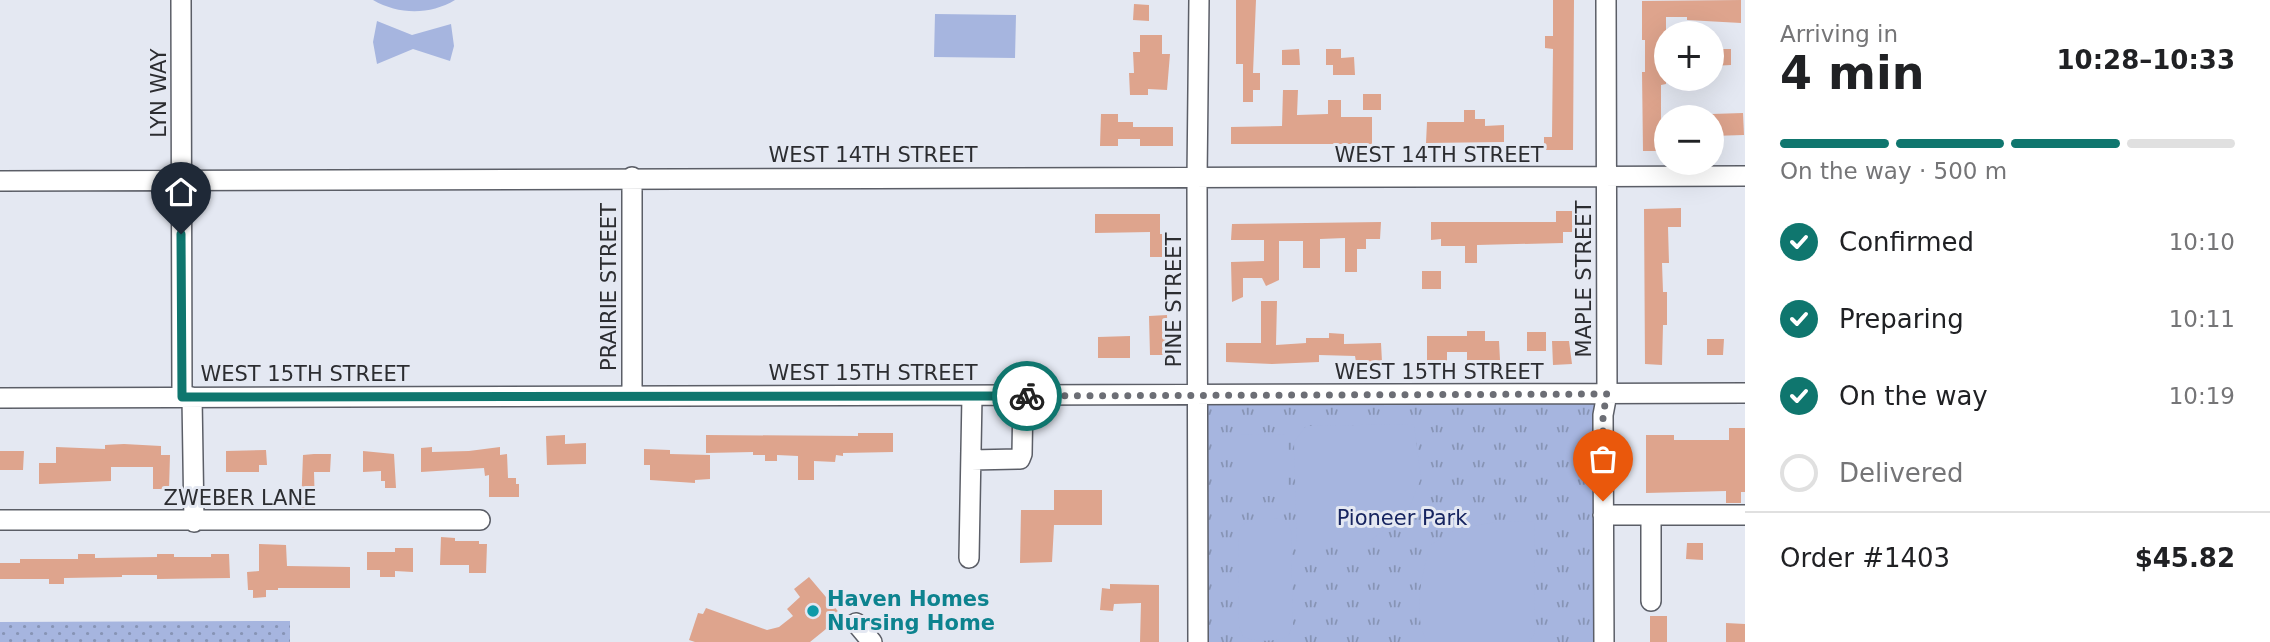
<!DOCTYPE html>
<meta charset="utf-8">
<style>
body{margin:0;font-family:"DejaVu Sans",sans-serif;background:#f2f2f2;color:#202124;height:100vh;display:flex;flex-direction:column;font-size:26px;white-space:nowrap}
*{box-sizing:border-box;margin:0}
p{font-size:23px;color:#757577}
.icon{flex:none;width:38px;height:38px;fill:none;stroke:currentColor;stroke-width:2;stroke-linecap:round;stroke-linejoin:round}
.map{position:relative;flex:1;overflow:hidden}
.panel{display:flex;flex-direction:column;background:#fff;width:525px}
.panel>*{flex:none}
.controls{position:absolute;left:1654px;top:21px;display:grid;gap:14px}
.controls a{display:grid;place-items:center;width:70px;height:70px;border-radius:50%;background:#fff;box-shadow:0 7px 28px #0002;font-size:35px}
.pin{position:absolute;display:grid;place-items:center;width:60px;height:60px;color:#fff;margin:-72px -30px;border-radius:50% 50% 50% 0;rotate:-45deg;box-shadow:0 0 7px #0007}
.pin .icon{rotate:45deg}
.courier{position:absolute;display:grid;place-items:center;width:70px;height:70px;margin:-35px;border:5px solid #0f766e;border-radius:50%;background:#fff;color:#222;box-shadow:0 2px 9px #0007}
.head em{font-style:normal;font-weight:700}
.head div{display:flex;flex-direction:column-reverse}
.head{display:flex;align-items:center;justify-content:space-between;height:119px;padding:0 35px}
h1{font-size:46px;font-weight:700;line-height:52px}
.bar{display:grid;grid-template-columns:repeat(4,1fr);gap:10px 7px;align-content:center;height:84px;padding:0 35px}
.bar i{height:9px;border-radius:5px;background:#e0e0e0}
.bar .selected{background:#0f766e}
.bar p{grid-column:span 4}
.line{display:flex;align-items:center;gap:18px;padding:0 35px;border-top:2px solid #e0e0e0}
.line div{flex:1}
ol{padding:0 35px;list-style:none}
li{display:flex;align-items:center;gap:21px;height:77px}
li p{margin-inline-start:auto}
li .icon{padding:7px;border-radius:50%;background:#0f766e;color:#fff;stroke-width:4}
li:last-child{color:#757577}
li i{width:38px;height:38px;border:4px solid #e0e0e0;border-radius:50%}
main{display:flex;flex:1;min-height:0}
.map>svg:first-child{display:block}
.grass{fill:url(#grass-dots)}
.park{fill:url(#park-tufts)}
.pitch{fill:#a6b5df}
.building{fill:#dea48d}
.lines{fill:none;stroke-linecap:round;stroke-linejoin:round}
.minor-casing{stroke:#5b5e67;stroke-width:22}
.minor{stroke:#fff;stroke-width:19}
.done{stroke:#6c6e75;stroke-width:7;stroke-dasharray:0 12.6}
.route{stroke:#0f766e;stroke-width:9}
.culture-dot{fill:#0f9aa8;stroke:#e4e8f2;stroke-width:2.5}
.labels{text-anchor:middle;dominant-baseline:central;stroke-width:6;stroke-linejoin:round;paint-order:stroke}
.street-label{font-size:21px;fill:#2c2d31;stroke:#e4e8f2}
.park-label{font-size:21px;fill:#172560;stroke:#e4e8f2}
.culture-label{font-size:21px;font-weight:bold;fill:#0d838f;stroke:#e4e8f2;text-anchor:start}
</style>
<main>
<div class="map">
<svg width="1745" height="642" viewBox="0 0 1745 642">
<defs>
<pattern id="grass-dots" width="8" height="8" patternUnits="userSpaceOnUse" patternTransform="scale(1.75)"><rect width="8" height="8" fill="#a6b5df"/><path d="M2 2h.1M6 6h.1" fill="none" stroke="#8794b5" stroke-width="1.8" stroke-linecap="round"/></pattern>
<pattern id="park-tufts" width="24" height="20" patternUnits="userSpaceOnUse" patternTransform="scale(1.75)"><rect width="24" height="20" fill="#a6b5df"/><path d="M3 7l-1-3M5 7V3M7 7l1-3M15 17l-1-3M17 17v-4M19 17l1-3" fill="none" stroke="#8794b5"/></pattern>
</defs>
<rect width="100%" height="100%" fill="#e4e8f2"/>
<path class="grass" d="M290,621V642H0V622Z"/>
<path class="park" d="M1607,394L1604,642H1198V396Z"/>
<path class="pitch" d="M373,0H455C430,15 399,15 373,0Z
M935,14L1016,15L1015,58L934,57Z
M377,21L412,35L451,24L454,46L450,61L413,49L377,64L373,42Z
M1414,424L1421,478L1407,514L1368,542H1297L1294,442L1306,426Z
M1239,434L1288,435V496H1239Z
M1279,518L1288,523L1291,531L1293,625C1292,626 1289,635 1288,636C1278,642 1255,642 1243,637L1239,626L1238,533C1246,515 1262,519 1279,518Z
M1501,521L1534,522L1535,633L1529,642H1427C1412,614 1422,575 1430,545L1457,529Z"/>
<path class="building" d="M1236,0H1256L1253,73H1260V90H1253V102H1243V64H1236Z
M1553,0H1574L1573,150H1544V137H1552L1553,49L1545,48V36H1553Z
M1741,0V23L1687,20V17H1666V84L1661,85V151H1643L1642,72H1645V40H1642V1Z
M1134,4L1149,5V21L1133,20Z
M1140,35H1162V54H1170L1167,90L1148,89V95H1130L1129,73H1134L1133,52H1140Z
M1299,49L1300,65H1282V50Z
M1326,49H1341V58L1354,57L1355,75H1333V65H1326Z
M1712,49H1731V65L1712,66Z
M1283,90H1298L1297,115L1328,114V100H1341V117H1372V144H1231V127L1282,126Z
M1363,94H1381V110H1363Z
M1464,110H1475V119H1485V126L1504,125V142L1426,143L1427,122H1464Z
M1743,113L1744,135L1712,136V114Z
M1101,114H1118V122H1133V127H1173V146H1140V139H1118V146H1100Z
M1681,208V227H1668L1669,263H1662L1663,292H1667V325H1663L1662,365L1645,364L1644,209Z
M1556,211H1574V232H1563V243L1477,245V263H1465V246H1441V239L1431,240V222H1556Z
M1095,214H1160V234H1167V257H1150V232L1095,233Z
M1381,222L1380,239H1366V249H1357V272H1345V238L1320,239V268H1303V241H1279V280L1266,286L1262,278H1243V297L1232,302L1231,262L1264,261V240H1231L1232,224Z
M1422,271H1441V289H1422Z
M1261,301H1277L1276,345L1306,343V338H1329V333L1344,334V344L1381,343L1382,362H1356L1355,356L1319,355V362L1272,364L1226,362V343H1261Z
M1167,315L1168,355H1150L1149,316Z
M1467,331H1485V341H1499L1500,360H1467V352H1447V361H1427V336H1467Z
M1527,332H1546V351H1527Z
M1130,336V358H1098V337Z
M1707,339H1724L1723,355H1707Z
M1552,341H1569L1572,364L1553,365Z
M1729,428H1745V492H1741V503H1726V491L1646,493V435H1674V440H1729Z
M858,433H893V452L843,453V456L836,455L835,462L814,461V480H798V456L777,455V461H765V455H753V452L706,453V435L858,436Z
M565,435V444L586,443V464L547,465L546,436Z
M124,444L161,446V455H170L169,489H153V467H111V481L39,484V463H56V447L105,449V445Z
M432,447V452L469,451L500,447V455L507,454L508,478H516V484H519V497H489V475L485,476L484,468L421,472V448Z
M644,449L670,450V454L710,455V479L695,480V483L650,480V465H644Z
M266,450L267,465H259V472H226V451Z
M0,451H24L23,470H0Z
M363,451L394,454L396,488H385V481H381V471L363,472Z
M314,454H331L330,472H314L315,508H301L303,455Z
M1054,490H1102V525H1054L1052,562L1020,563L1021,510H1054Z
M441,537L455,538V541H479V544H487L486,573H469V565H440Z
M1687,543H1703V560L1686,559Z
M259,544L286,545L287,566L350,567V588H278V590H266V597L253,598V590H248L247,572L259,571Z
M395,548H413V572L395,571V577H380V570H367V552H395Z
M78,554H95V558L157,557V554H174V557H211V554H229L230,578L157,579V575H122V577L64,578V584H49V579H0V563H20V559H78Z
M809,577L842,616L810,642H695L689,640L698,613L703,614L706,608L767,630L779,627L793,616L787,609L800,597L794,589Z
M1110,584L1159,585V642H1140L1141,603L1114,604L1113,611L1100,610L1102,588L1110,589Z
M1650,616H1667V642H1650Z
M1726,623L1745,624V642H1726Z"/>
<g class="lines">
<g class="minor-casing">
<path id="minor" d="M181,0L182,397
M632,177V396
M0,181C582,177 1163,180 1745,176
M192,397L194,522
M0,398L1745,393
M971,460L1020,459L1022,454L1023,396
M1603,515H1745
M1651,515V601
M0,520H480
M969,558L972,396
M856,623L872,642
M1198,642L1197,179L1199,0
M1604,642L1603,415L1607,394L1606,0"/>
</g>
<use href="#minor" class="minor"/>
</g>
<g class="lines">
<path class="done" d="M1027,396L1607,394L1603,415V501"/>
<path class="route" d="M181,234L182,397L1027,396"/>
</g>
<circle class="culture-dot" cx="813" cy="611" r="7"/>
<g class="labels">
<g class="street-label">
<text transform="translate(159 93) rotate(-90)">LYN WAY</text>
<text x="873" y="155">WEST 14TH STREET</text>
<text x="1439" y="155">WEST 14TH STREET</text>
<text transform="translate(1584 279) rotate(-90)">MAPLE STREET</text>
<text transform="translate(609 287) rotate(-90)">PRAIRIE STREET</text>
<text transform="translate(1174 300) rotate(-90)">PINE STREET</text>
<text x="1439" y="372">WEST 15TH STREET</text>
<text x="873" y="373">WEST 15TH STREET</text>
<text x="305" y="374">WEST 15TH STREET</text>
<text x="240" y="498">ZWEBER LANE</text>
</g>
<g class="park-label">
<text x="1402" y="518">Pioneer Park</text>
</g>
<g class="culture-label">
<text x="827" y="599">Haven Homes<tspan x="827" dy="24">Nursing Home</tspan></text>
</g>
</g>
</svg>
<div class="controls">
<a>+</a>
<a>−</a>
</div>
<div class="pin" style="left:1603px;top:501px;background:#ea580c"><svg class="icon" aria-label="bag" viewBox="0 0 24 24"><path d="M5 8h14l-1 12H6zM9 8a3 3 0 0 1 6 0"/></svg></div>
<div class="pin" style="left:181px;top:234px;background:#1f2937"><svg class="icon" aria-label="home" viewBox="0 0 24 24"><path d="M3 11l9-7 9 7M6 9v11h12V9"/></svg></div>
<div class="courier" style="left:1027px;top:396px"><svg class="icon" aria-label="bike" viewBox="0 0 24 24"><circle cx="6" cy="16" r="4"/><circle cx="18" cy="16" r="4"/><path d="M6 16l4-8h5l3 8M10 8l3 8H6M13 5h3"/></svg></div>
</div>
<section class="panel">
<div class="head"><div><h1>4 min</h1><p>Arriving in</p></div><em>10:28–10:33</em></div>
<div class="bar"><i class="selected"></i><i class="selected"></i><i class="selected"></i><i></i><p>On the way · 500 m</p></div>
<ol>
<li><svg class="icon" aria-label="check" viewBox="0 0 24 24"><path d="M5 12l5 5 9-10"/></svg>Confirmed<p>10:10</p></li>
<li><svg class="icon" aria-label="check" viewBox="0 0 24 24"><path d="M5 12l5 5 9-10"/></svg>Preparing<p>10:11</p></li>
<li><svg class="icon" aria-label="check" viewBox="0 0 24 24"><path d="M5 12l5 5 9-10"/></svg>On the way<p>10:19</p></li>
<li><i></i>Delivered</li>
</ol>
<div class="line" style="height:91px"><div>Order #1403</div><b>$45.82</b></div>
</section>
</main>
